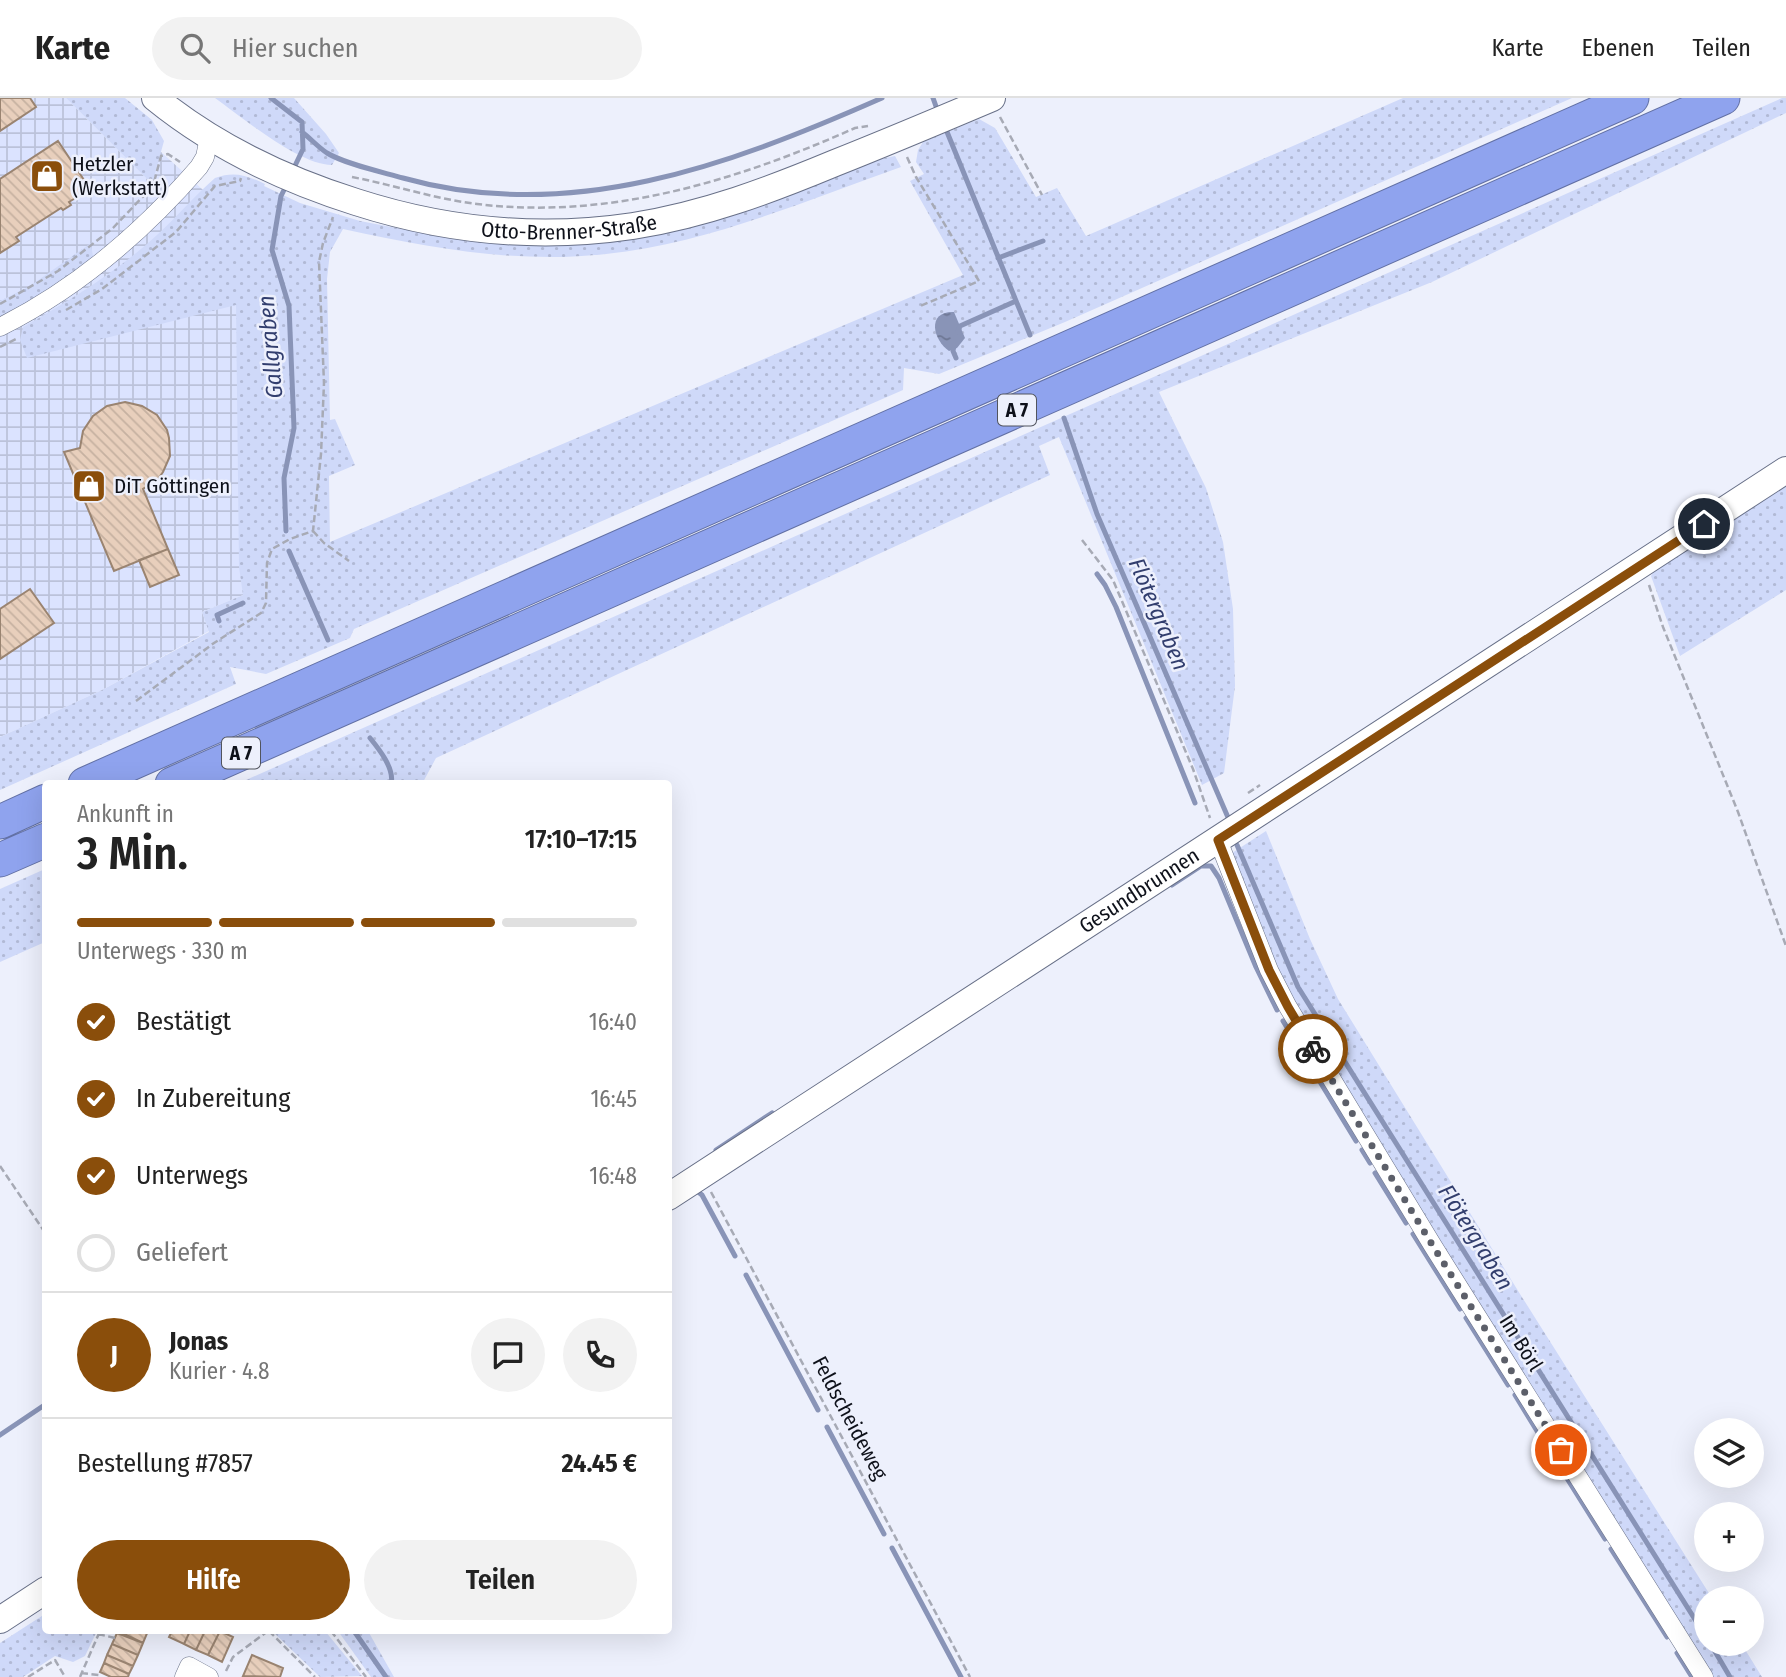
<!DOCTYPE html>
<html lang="de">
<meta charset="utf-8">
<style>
body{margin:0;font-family:"Fira Sans Condensed",sans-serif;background:#f2f2f2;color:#222;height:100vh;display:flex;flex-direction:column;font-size:26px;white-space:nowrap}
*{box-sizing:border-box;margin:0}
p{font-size:23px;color:#767676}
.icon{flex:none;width:38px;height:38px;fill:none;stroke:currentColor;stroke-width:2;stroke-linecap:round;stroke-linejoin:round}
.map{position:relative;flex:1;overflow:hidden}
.panel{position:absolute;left:42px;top:682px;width:630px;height:854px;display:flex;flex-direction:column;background:#fff;border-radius:7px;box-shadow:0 7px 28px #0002}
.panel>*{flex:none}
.tools{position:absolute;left:1694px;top:1320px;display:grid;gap:14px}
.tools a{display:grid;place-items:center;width:70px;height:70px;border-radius:50%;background:#fff;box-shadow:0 7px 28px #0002;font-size:35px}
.pin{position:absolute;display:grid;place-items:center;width:60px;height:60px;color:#fff;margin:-30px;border:4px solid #fff;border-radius:50%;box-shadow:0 2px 7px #0007}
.courier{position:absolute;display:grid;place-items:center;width:70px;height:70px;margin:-35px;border:5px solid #8a4e0b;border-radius:50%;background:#fff;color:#222;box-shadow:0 2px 9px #0007}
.summary em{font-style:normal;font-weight:600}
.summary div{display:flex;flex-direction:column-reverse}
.summary{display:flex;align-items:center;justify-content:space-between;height:119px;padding:0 35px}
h1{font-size:46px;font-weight:600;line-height:52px}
.bar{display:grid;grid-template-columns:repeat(4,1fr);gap:10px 7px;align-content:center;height:84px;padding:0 35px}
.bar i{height:9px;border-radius:5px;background:#e0e0e0}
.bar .on{background:#8a4e0b}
.bar p{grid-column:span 4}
.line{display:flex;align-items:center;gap:18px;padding:0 35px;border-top:2px solid #e0e0e0}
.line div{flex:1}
.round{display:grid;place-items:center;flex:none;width:74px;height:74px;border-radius:37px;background:#f2f2f2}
ol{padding:0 35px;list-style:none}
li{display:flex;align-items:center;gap:21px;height:77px}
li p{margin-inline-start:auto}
li .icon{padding:7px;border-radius:50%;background:#8a4e0b;color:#fff;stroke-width:4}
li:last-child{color:#767676}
li i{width:38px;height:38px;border:4px solid #e0e0e0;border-radius:50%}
.action{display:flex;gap:14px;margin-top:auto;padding:14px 35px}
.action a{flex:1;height:80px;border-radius:42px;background:#8a4e0b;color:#fff;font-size:28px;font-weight:600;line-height:80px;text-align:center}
.action a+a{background:#f2f2f2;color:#222}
header{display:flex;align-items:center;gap:42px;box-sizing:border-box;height:98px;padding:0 35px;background:#fff;border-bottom:2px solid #e0e0e0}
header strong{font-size:33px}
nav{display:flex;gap:38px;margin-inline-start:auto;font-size:24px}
.search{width:490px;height:63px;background:#f2f2f2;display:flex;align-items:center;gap:18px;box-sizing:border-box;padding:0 24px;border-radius:38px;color:#767676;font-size:26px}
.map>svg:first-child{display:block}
.industrial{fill:url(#industrial-grid)}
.grass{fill:url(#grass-dots)}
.water{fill:url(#water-ripples)}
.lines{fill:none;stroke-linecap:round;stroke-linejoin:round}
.stream{stroke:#8994b7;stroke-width:5}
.building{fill:url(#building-back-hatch);stroke:#9a8471;stroke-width:2}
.street-casing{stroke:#687088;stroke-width:19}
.secondary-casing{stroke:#687088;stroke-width:28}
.highway-casing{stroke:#6270a4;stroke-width:35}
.path{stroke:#a7aab5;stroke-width:2.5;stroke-dasharray:7 3.5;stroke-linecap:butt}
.street{stroke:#fff;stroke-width:18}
.secondary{stroke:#fff;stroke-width:26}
.highway{stroke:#8fa3ee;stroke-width:33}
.done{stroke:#5c5f69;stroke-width:7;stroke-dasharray:0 12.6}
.route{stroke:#8a4e0b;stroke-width:9}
.labels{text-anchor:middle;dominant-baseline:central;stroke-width:5;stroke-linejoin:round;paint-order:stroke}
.shield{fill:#edf0fc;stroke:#51545e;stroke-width:2}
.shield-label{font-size:19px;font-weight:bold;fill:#0e111a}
.poi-label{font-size:21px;fill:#0e111a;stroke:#edf0fc;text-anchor:start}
.street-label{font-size:21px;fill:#0e111a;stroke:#edf0fc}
.water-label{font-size:23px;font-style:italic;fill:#323e6e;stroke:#edf0fc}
</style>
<header>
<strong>Karte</strong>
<div class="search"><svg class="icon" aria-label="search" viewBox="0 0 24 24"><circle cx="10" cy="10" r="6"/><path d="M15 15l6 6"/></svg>Hier suchen</div>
<nav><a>Karte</a><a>Ebenen</a><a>Teilen</a></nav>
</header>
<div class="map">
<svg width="1786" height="1579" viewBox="0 0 1786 1579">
<defs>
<pattern id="industrial-grid" width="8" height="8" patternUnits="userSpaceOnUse" patternTransform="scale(1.75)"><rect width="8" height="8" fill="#dbe3ff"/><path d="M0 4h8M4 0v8" fill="none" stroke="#bbc2da"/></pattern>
<pattern id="grass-dots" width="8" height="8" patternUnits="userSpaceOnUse" patternTransform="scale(1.75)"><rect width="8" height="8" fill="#cfd9f9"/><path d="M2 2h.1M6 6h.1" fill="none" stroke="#b1b9d5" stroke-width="1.8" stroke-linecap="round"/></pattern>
<pattern id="water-ripples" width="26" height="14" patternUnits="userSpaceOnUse" patternTransform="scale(1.75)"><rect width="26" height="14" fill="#8994b7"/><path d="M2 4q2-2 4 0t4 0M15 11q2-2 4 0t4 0" fill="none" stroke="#6e7794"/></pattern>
<pattern id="building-back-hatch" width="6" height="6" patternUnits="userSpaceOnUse" patternTransform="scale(1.75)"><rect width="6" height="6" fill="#e8cfbc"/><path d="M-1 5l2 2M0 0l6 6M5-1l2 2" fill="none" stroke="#c6b1a1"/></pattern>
</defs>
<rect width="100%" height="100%" fill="#edf0fc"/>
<path class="industrial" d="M0,0H66L151,85L160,53L265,148L243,497L202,514L209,533L102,592L0,639Z"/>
<path class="grass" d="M66,0H125L152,22L164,43L152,86Z
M215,0H294L326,36L339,55L332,67C299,67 243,20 215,0Z
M1403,0H1572L1065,224L939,276L904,270L903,292L354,531L350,540L266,576L230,569L236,586L0,692V639L102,592L209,534L202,514L243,497L239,469L236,207L27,260L20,242L23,229C69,203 118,173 157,137C177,119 194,98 215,80C234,73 246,77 265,86L264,88L300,105L360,123L428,136L566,144L875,62L895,58L901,69C805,103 708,145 606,156C517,166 430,150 343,131L330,154L327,181L330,322L335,321L355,367L329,378L330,444L963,177L910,83L924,76L916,64L918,52L923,44L979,21L995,30L1036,99L1057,90L1086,138Z
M1782,0H1786V15L1432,184L1159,294L1206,390L1223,444L1233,511L1235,588L1224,675L1202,687L1059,339L1039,348L1050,377L436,660L422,686H237Z
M91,145L93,159L57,188L0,219V203L30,188Z
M1786,385V492L1680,558L1651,478L1662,461Z
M1266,733L1310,841L1338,901L1520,1196L1712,1500H1706V1545H1741L1762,1579H1711L1430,1130L1286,892L1232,755Z
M45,771V844L0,864V791Z
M45,1516L46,1533H97L85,1558L73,1564L55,1558L23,1579H0V1545Z
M272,1533H325L362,1578L320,1579Z
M338,1533H368L394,1579H371Z"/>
<path class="water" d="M954,214L965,240L957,250L949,253C933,242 926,213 954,214Z"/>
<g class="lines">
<path class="stream" d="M271,0L302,24L303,51L292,74
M933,0L938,14
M945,29L1030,237
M302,34C311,41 318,49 327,55C345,66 382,74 403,80C570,127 730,67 882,0
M998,160L1043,143
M958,234L960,228L1016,203
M954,247L953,253L956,260
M1064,320L1097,416L1230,724
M286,433L284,380L294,330L289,208L272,152L281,98L287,86
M289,453L328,542
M1097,476L1105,487L1116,509L1195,705
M219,523L217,517L243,505
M370,640C379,651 395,671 391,686
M1237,747L1298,889L1706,1539
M1172,787L1201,768H1211L1219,780L1256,869L1277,912
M1283,923L1356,1043
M716,1052L772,1015
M1362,1052L1370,1065
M1375,1075L1406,1125
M693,1095L697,1093L702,1097L735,1158
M1413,1136L1460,1211
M746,1177L818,1312
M1466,1220L1508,1287
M1515,1297L1553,1359
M827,1329L884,1436
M0,1337L46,1306
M1563,1374L1605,1441
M892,1450L961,1579
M1611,1451L1667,1539
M354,1533L386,1579
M1710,1545L1730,1579
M1677,1555L1692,1579"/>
</g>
<path class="building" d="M0,0H30L36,9L0,33Z
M58,43L90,91L69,104L71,107L63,112L61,110L16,139L19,143L0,155V81Z
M125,304L142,308L157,317L167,332L169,340L170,358L163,374L158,381L143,391L168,451L114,473L64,354L80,350L83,333L93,318L107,308Z
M168,451L179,477L150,489L139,462Z
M30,491L54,525L0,561V511Z
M118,1533H148L143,1545Z
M172,1533H190L184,1546L169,1539Z
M190,1533H205L196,1552L184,1546Z
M205,1533H220L208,1557L196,1552Z
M220,1533L233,1539L222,1564L208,1557Z
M117,1535L143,1545L138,1557L112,1546Z
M112,1546L138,1557L133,1568L107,1557Z
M107,1557L133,1568L129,1576L104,1565Z
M252,1557L283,1570L280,1579L243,1578Z
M104,1565L129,1576L128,1579H111L100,1574Z"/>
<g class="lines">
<g class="street-casing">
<path id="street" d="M0,229C78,190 142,135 199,69L205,59L209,39
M1218,742L1269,872L1288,909L1433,1148L1704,1579
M184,1579L189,1568L209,1579"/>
</g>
<g class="secondary-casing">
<g id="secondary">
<path id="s1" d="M155,0C214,48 283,81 356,104C446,133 539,142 633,128C704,117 770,92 835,65C888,44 940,22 992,0"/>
<path id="s2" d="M668,1099L1786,372"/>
<path d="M0,1522L46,1492"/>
</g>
</g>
<g class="highway-casing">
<path id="highway" d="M85,686L1632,0
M172,686L1723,0
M0,724L46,703
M0,762L46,742"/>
</g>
<path class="path" d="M1000,19L1042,97
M907,59L916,79L979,183L918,209
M352,79C394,87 435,101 477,106C609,122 736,83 855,30L868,28
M0,206L58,173L113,130L153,88L161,58L168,56L180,64
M66,212L102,191L176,134L215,88L240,83L241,80
M0,249L18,240
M313,433L324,445L349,463
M1082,442L1113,482L1193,671L1210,720
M1649,487L1663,529L1738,714L1786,848
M136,603L214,545L261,515L266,505L267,465L272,451L290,441L313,433L321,356L324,285L319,164L323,145L333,119
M1248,695L1260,687
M0,1068L46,1136
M711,1094L970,1579
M269,1533L315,1579
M331,1533L366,1579
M98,1536L115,1540
M226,1573L233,1559L268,1533
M81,1575L99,1577
M28,1579L55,1562L65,1579
M80,1579L100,1533"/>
<use href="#street" class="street"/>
<use href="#secondary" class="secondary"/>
<use href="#highway" class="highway"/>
</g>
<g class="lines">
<path class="done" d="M1313,951L1433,1148L1561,1352"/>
<path class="route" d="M1313,951L1288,909L1269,872L1218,742L1704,426"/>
</g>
<defs>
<g id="shop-square" transform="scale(1.75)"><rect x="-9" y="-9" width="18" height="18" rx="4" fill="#8a4e0b" stroke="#edf0fc"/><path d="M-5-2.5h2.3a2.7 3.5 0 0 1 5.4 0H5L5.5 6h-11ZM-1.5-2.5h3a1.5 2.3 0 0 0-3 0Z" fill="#fff"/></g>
</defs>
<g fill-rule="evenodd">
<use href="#shop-square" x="47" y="78"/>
<use href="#shop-square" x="89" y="388"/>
</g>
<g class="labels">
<g class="shield">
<rect x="998" y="296.5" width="38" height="31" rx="5"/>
<rect x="222" y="639.5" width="38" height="31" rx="5"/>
</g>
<g class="shield-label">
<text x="1017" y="312">A 7</text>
<text x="241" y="655">A 7</text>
</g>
<g class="poi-label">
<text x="72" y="66">Hetzler<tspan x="72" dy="24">(Werkstatt)</tspan></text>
<text x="114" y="388">DiT Göttingen</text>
</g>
<g class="street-label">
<text stroke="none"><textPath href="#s1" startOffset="444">Otto-Brenner-Straße</textPath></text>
<text stroke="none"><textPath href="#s2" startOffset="562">Gesundbrunnen</textPath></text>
<text transform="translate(1521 1245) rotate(58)">Im Börl</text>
<text transform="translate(850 1320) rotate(62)">Feldscheideweg</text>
</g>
<g class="water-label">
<text transform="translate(270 249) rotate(-95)">Gallgraben</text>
<text transform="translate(1159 516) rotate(67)">Flötergraben</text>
<text transform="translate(1476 1139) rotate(58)">Flötergraben</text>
</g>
</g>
</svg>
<div class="tools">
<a><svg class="icon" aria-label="layers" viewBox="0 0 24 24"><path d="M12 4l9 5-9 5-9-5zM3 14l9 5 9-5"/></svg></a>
<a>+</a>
<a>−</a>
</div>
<div class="pin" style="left:1561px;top:1352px;background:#ea580c"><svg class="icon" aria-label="bag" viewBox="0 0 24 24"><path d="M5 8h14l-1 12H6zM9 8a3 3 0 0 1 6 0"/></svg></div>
<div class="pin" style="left:1704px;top:426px;background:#1f2937"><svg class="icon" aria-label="home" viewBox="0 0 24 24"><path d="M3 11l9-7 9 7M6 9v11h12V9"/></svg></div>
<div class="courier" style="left:1313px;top:951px"><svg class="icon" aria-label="bike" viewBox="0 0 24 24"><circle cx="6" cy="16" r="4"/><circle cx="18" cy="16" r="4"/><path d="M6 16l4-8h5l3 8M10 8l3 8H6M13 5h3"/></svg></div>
<section class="panel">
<div class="summary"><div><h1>3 Min.</h1><p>Ankunft in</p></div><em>17:10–17:15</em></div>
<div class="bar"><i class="on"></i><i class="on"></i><i class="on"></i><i></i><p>Unterwegs · 330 m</p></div>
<ol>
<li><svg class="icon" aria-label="check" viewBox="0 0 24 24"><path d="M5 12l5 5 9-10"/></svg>Bestätigt<p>16:40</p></li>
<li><svg class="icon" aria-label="check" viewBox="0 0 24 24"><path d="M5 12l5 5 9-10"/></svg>In Zubereitung<p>16:45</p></li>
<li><svg class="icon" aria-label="check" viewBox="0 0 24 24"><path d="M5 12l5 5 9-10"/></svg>Unterwegs<p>16:48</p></li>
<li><i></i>Geliefert</li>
</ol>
<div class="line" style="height:126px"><b class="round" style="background:#8a4e0b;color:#fff">J</b><div><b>Jonas</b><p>Kurier · 4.8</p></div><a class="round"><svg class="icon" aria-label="chat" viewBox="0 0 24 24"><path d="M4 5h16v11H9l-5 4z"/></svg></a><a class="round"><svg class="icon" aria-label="phone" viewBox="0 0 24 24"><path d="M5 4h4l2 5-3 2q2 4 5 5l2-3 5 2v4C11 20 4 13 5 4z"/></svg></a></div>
<div class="line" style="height:91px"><div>Bestellung #7857</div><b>24.45 €</b></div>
<div class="action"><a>Hilfe</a><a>Teilen</a></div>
</section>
</div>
